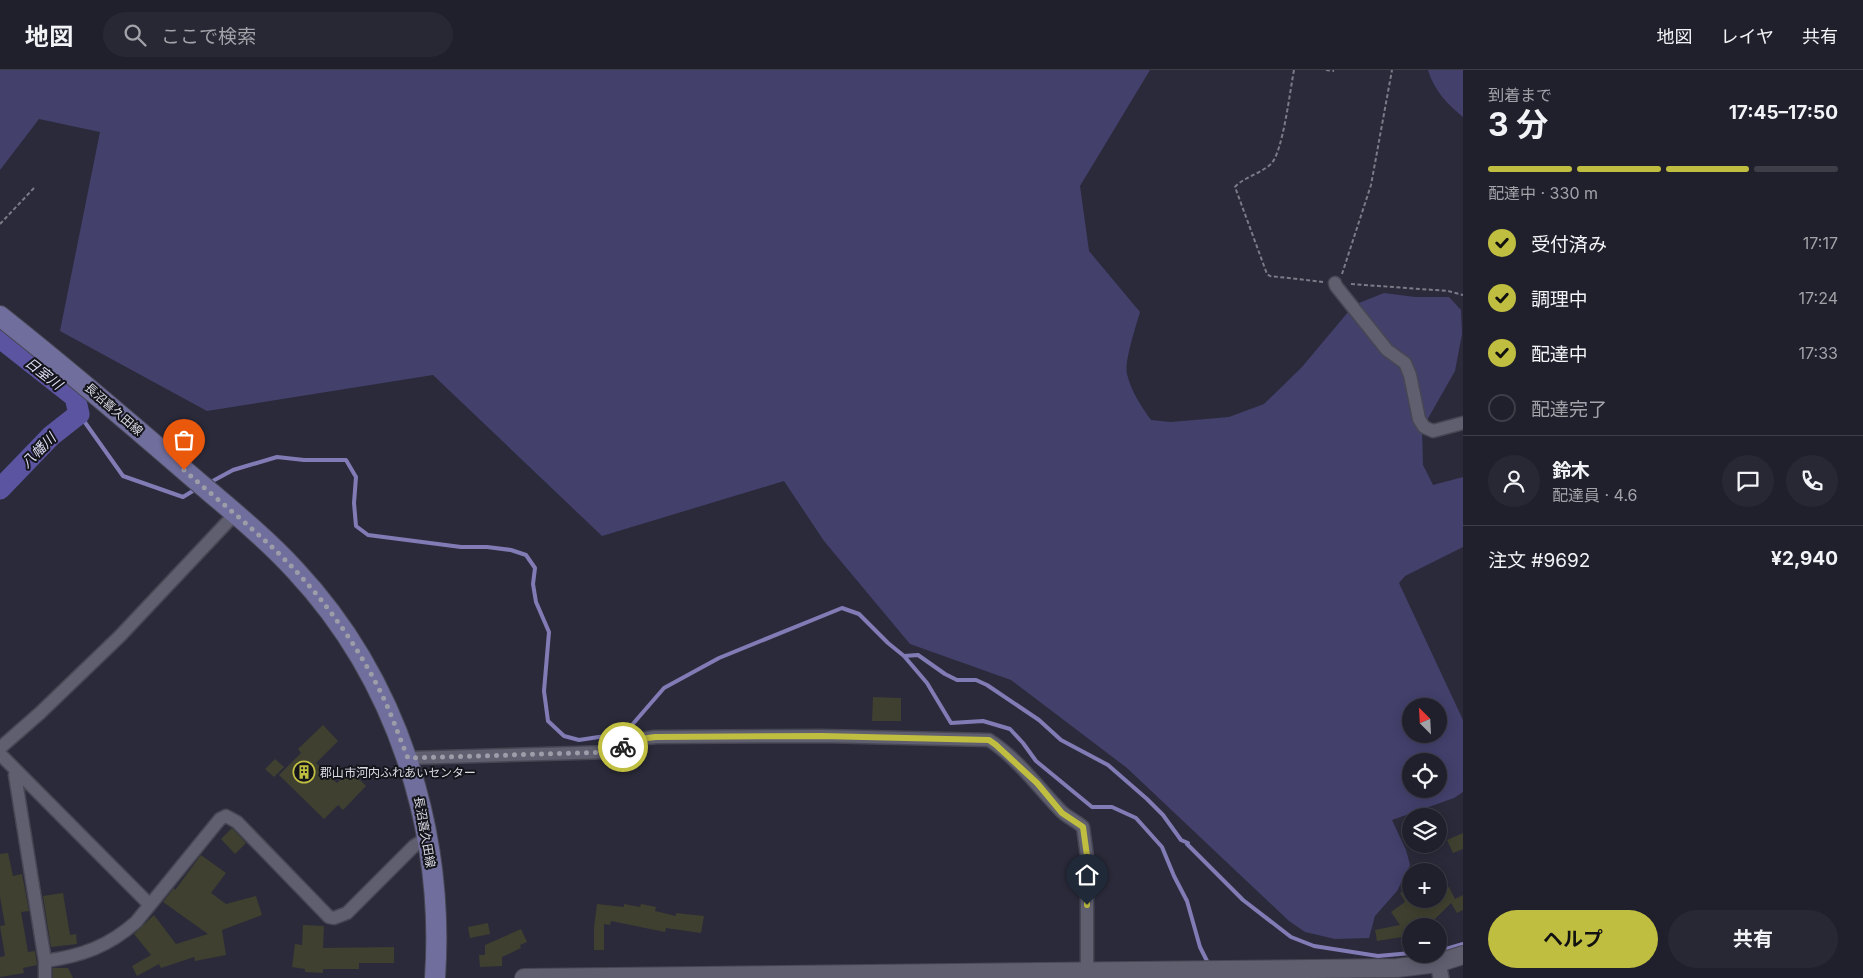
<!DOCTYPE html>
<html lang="ja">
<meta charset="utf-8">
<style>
body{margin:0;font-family:Inter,"Noto Sans JP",sans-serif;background:#282834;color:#f1f3f6;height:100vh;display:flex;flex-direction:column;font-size:19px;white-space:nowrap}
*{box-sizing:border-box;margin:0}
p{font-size:16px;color:#a2a3a9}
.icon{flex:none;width:28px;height:28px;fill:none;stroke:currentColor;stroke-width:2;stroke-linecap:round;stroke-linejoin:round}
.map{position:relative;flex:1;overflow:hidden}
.drawer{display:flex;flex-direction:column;background:#20202c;width:400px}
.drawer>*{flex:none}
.needle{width:32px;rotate:336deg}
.controls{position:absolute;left:1402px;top:628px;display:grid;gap:10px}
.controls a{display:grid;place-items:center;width:45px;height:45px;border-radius:50%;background:#20202c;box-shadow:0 2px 12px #0003,0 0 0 1px #3d3e48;font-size:25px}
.pin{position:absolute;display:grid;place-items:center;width:42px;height:42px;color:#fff;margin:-51px -21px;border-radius:50% 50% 50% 0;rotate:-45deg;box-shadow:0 0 5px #0007}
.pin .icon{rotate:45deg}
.courier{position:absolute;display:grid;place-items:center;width:50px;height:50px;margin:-25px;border:4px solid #c0be40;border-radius:50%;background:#fff;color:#222;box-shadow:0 1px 6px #0007}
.headline em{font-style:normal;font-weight:700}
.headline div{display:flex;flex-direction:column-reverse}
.headline{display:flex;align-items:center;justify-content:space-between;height:85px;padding:0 25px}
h1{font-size:32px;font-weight:700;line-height:38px}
.bar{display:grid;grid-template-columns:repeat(4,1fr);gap:8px 5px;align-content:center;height:60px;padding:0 25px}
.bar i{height:6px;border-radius:4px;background:#3d3e48}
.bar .selected{background:#c0be40}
.bar p{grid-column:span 4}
.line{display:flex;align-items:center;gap:12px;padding:0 25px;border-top:1px solid #3d3e48}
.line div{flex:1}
.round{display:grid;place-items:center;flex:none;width:52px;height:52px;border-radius:26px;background:#282834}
ol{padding:0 25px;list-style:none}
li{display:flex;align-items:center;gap:15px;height:55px}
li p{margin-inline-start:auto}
li .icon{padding:5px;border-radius:50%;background:#c0be40;color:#111;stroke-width:4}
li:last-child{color:#a2a3a9}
li i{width:28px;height:28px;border:2px solid #3d3e48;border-radius:50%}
.action{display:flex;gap:10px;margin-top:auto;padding:10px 25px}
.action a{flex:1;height:58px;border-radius:30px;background:#c0be40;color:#111;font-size:20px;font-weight:700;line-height:58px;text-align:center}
.action a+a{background:#282834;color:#f1f3f6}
header{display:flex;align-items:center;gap:30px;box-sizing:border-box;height:70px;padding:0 25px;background:#20202c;border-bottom:1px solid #3d3e48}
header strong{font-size:24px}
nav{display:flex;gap:28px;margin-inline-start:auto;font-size:18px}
.search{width:350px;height:45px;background:#282834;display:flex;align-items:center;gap:12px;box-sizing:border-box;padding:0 18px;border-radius:28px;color:#a2a3a9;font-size:19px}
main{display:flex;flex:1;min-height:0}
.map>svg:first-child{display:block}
.green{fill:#43406c;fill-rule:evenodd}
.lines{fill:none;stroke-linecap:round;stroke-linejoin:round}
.stream{stroke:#817cb5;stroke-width:4}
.river{stroke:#5b54a0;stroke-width:21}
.building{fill:#3f402f}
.minor-casing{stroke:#474754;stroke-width:15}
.tertiary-casing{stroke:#474754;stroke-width:18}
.secondary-casing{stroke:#474754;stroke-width:20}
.primary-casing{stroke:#474754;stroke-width:22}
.path{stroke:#7b7b88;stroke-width:2;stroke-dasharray:4 2.5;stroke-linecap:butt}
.minor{stroke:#5f5f70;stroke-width:12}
.tertiary{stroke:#5f5f70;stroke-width:15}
.secondary{stroke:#5f5f70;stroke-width:18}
.primary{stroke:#706e9c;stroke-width:20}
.done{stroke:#9d9da9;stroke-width:5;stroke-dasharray:0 9}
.route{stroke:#c0be40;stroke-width:6}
.labels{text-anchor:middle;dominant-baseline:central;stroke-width:4;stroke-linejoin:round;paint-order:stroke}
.street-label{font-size:12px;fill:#dbdbe5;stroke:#14141b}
.poi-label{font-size:12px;fill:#dbdbe5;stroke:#14141b;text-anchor:start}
.water-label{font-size:14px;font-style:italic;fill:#dddef4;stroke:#14141b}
</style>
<header>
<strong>地図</strong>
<div class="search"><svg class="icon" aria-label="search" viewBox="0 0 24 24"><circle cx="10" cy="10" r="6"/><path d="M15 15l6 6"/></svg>ここで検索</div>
<nav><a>地図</a><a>レイヤ</a><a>共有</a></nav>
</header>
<main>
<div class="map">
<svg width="1463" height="908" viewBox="0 0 1463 908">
<rect width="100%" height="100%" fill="#2b2a3a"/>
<path class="green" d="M0,0H1150L1080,116L1089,181L1140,242C1136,256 1124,292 1127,304C1131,321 1141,336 1151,350L1171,352L1229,347L1264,334L1302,297L1354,235L1384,223L1415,227H1449L1461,240L1462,264L1455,301L1422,359L1423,395L1433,415L1463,407V477L1405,506L1399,513L1463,650V722L1454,728L1392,750L1406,780L1410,795L1397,821L1375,846L1369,868L1335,869L1305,862L1289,851L1127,698L1011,610L910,574L824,471L784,411L602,466L433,305L207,341L60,261L100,62L39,49L0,100ZM1411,636H1439V664H1411ZM1411,691H1439V719H1411Z
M1428,0H1463V47C1447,34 1434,20 1428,0Z"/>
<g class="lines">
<path class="stream" d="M79,344L123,406L183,427L196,419
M209,413L233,400L277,387L304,390H346L356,407L354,433L356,456L368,465L461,477H487L511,480L526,485L535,498L533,514L536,532L549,562L544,621L548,651L564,666L579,670L625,663L664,618L719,588L842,538L859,544L888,573L904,586L927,613L951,653L983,651L1010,659L1023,673L1036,691L1092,737H1112L1136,748L1162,777L1174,806L1187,831L1200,877L1209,895
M904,586L918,585L945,604L957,610H976L987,615L1039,650L1061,670L1108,695L1147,729L1163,745L1181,770L1188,773L1187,774L1243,830L1291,867L1314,876L1378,886L1411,883
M1439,881L1463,874"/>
<path class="river" d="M0,268L75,327L79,344L51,366L0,419"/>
</g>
<path class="building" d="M873,627L901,628V651H872Z
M323,655L338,671L316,693L337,713L350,700L366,716L343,740L338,735L324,749L279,705L301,683L298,679Z
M275,689L284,697L274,707L265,699Z
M232,758L246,773L235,784L221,769Z
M1463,763V779L1453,783L1447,770Z
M8,783L13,806L22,804L29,841L21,842L28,882L35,881L37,895L23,898L24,903L0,907V887L5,886L0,856L5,855L0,827V784Z
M201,785L226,803L211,823L226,834L256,826L262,845L222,860L226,885L195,891L194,887L161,898L159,894L137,906L132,896L151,885L134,864L154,845L176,874L208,864L163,832L174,818L175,820Z
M1411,817V829H1439V822L1449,817L1455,829L1463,825V840L1457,843L1451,833L1428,856H1411V871L1408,866L1377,871L1375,860L1400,855L1391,842L1405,832L1400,823Z
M63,823L70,865L76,864L77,874L51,877L43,826Z
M597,834L624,837V834L640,837L641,834L656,837L655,841L676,846V843L704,846L701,863L666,858L665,862L611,851L610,855L604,854V880H594V858Z
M488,853L490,864L470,868L468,857Z
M303,855L324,856L323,878L394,877V893H359V899H323V903L305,902V899L292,897L295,874L302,875Z
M521,859L527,872L520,875L521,878L502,887V896L480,897L479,885H485V875Z
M53,898H68L73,908H53Z"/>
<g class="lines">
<g class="minor-casing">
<path id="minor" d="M1335,213L1336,216L1387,280L1405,293L1410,305L1419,349L1424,357L1433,361L1463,353
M0,678L40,643L120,566L235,444
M0,684L149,834
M408,688L611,682L641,669L655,667L822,666L989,670C1017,688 1038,717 1061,741C1067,747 1076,751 1083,757L1087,786V901
M16,700L15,705L45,891V908
M45,891C82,886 109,876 136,852L220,749L226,746L237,752L329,847L334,848L347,843L414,776L427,768"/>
</g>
<g class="tertiary-casing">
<path id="tertiary" d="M1438,893L1441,908"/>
</g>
<g class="secondary-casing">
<path id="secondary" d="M524,908L1397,898L1438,893L1463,885"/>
</g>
<g class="primary-casing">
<path id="primary" d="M0,246C63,296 123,347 183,399C221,432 261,463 295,500C397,609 445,760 435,908"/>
</g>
<path class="path" d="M1294,0C1290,20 1283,82 1271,94C1260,104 1244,107 1235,117L1267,204L1270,206L1324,212
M1326,0L1334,1
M0,154L34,118
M1342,204L1371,115L1392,0
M1351,214L1448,221L1463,225"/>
<use href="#minor" class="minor"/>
<use href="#tertiary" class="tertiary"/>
<use href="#secondary" class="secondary"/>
<use href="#primary" class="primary"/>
</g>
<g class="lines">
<path class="done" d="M184,400C221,433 261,464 295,500C329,536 360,580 382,625C392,645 399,667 408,688L612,682L623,677"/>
<path class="route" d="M623,677L641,669L655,667L822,666L989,670L996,675L1037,713L1062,743L1083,757L1087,786V835"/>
</g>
<defs>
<g id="building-ring" transform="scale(1.125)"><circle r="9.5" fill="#14141b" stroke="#c0be40" stroke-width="1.5"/><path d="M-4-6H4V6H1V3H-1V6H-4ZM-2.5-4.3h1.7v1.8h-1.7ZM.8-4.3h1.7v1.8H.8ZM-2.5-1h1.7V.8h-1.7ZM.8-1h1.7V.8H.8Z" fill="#c0be40"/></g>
</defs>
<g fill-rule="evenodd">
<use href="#building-ring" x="304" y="702"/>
</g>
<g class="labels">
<g class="street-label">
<text transform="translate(114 339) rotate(41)">長沼喜久田線</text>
<text transform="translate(425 762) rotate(80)">長沼喜久田線</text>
</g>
<g class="poi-label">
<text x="320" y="702">郡山市河内ふれあいセンター</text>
</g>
<g class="water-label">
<text transform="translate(44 303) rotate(38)">日室川</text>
<text transform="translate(38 380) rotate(-45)">八幡川</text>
</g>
</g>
</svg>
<div class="controls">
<a><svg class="needle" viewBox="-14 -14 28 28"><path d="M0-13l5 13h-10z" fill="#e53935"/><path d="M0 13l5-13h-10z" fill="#a2a3a9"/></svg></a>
<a><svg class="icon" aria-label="locate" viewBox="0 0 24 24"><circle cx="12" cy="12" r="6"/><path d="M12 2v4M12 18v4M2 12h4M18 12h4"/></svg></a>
<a><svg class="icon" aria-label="layers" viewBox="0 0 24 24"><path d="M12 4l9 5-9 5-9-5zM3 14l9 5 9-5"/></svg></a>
<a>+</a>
<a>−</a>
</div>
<div class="pin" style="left:184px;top:400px;background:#ea580c"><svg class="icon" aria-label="bag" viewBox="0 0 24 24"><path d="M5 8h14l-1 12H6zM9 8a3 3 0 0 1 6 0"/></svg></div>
<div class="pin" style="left:1087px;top:835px;background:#1f2937"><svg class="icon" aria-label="home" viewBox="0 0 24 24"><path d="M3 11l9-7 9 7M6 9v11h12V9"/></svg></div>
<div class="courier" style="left:623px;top:677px"><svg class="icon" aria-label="bike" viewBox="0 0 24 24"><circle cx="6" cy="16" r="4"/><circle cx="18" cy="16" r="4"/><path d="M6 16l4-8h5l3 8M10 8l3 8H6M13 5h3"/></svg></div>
</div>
<section class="drawer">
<div class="headline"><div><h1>3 分</h1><p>到着まで</p></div><em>17:45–17:50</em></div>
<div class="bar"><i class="selected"></i><i class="selected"></i><i class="selected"></i><i></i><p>配達中 · 330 m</p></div>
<ol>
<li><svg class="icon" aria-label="check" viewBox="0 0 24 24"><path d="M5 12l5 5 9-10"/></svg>受付済み<p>17:17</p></li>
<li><svg class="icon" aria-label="check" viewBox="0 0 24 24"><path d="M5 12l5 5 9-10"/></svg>調理中<p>17:24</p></li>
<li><svg class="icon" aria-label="check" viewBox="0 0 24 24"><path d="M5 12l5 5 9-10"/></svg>配達中<p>17:33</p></li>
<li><i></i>配達完了</li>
</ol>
<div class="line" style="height:90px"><a class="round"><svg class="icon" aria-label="person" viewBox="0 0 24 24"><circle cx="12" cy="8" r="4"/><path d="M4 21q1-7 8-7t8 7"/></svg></a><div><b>鈴木</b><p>配達員 · 4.6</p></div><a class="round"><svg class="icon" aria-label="chat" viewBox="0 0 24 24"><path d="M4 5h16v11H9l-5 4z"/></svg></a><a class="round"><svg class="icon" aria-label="phone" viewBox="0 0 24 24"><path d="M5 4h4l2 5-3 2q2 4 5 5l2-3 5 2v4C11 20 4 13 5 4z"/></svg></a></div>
<div class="line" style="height:65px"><div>注文 #9692</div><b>¥2,940</b></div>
<div class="action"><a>ヘルプ</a><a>共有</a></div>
</section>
</main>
